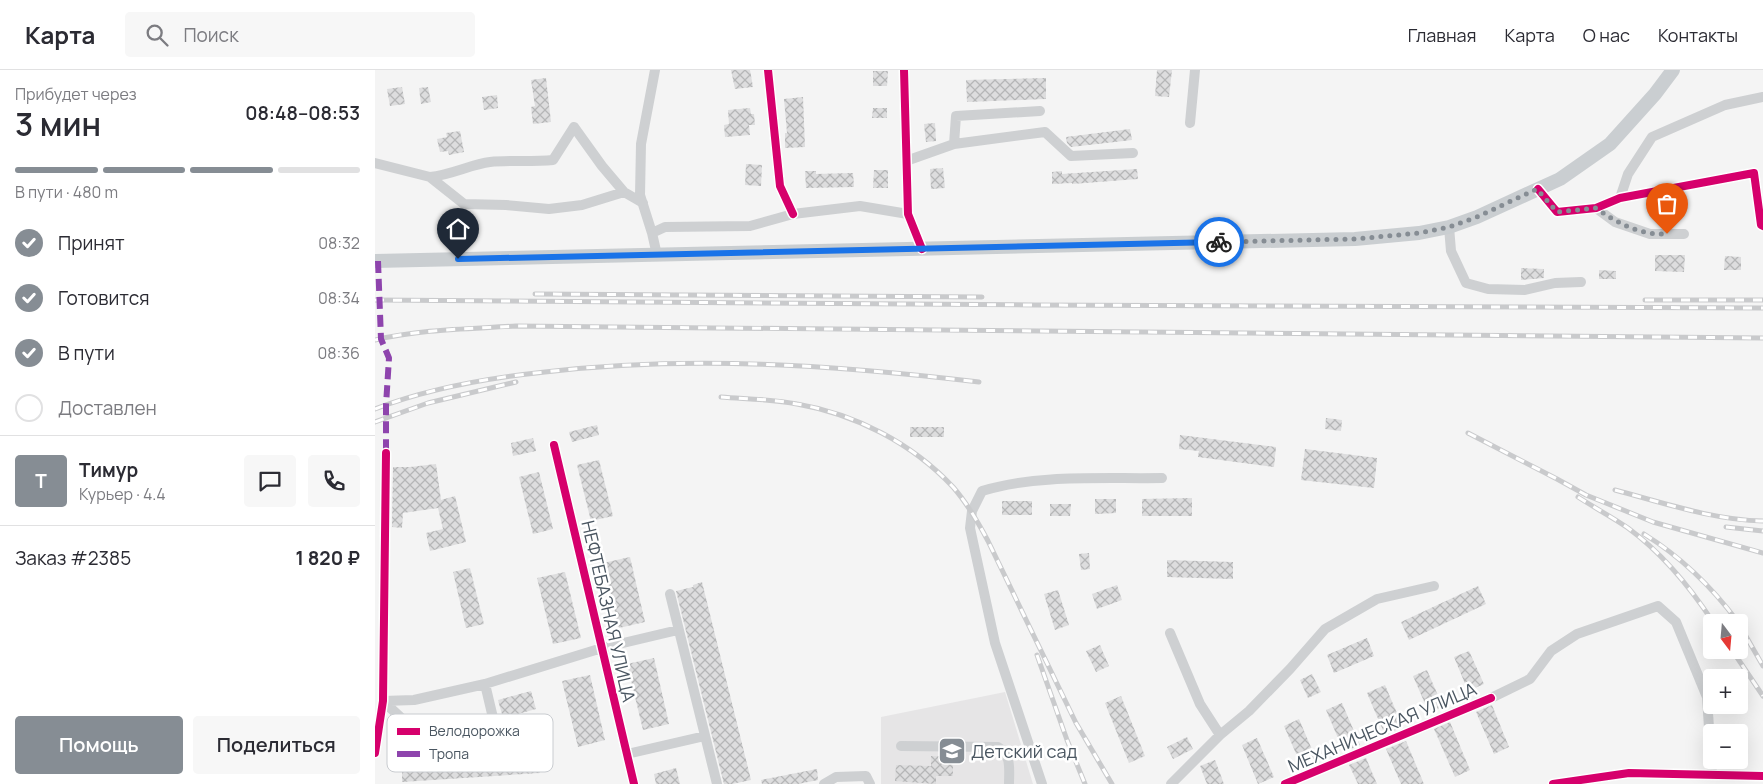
<!DOCTYPE html>
<html lang="ru">
<meta charset="utf-8">
<style>
body{margin:0;font-family:Manrope,sans-serif;background:#f7f7f7;color:#2b2b33;height:100vh;display:flex;flex-direction:column;font-size:19px;white-space:nowrap}
*{box-sizing:border-box;margin:0}
p{font-size:16px;color:#7c7c81}
.icon{flex:none;width:28px;height:28px;fill:none;stroke:currentColor;stroke-width:2;stroke-linecap:round;stroke-linejoin:round}
.map{position:relative;flex:1;overflow:hidden}
.side{display:flex;flex-direction:column;background:#fff;width:375px}
.side>*{flex:none}
.needle{width:32px;rotate:164deg}
.buttons{position:absolute;left:1328px;top:544px;display:grid;gap:10px}
.buttons a{display:grid;place-items:center;width:45px;height:45px;border-radius:5px;background:#fff;box-shadow:0 5px 20px #0002;font-size:25px}
.pin{position:absolute;display:grid;place-items:center;width:42px;height:42px;color:#fff;margin:-51px -21px;border-radius:50% 50% 50% 0;rotate:-45deg;box-shadow:0 0 5px #0007}
.pin .icon{rotate:45deg}
.courier{position:absolute;display:grid;place-items:center;width:50px;height:50px;margin:-25px;border:4px solid #1a73e8;border-radius:50%;background:#fff;color:#222;box-shadow:0 1px 6px #0007}
.summary em{font-style:normal;font-weight:600}
.summary div{display:flex;flex-direction:column-reverse}
.summary{display:flex;align-items:center;justify-content:space-between;height:85px;padding:0 15px}
h1{font-size:32px;font-weight:600;line-height:38px}
.bar{display:grid;grid-template-columns:repeat(4,1fr);gap:8px 5px;align-content:center;height:60px;padding:0 15px}
.bar i{height:6px;border-radius:4px;background:#e1e1e2}
.bar .selected{background:#868d94}
.bar p{grid-column:span 4}
.line{display:flex;align-items:center;gap:12px;padding:0 15px;border-top:1px solid #e1e1e2}
.line div{flex:1}
.round{display:grid;place-items:center;flex:none;width:52px;height:52px;border-radius:5px;background:#f7f7f7}
ol{padding:0 15px;list-style:none}
li{display:flex;align-items:center;gap:15px;height:55px}
li p{margin-inline-start:auto}
li .icon{padding:5px;border-radius:50%;background:#868d94;color:#fff;stroke-width:4}
li:last-child{color:#7c7c81}
li i{width:28px;height:28px;border:2px solid #e1e1e2;border-radius:50%}
.button{display:flex;gap:10px;margin-top:auto;padding:10px 15px}
.button a{flex:1;height:58px;border-radius:5px;background:#868d94;color:#fff;font-size:20px;font-weight:600;line-height:58px;text-align:center}
.button a+a{background:#f7f7f7;color:#2b2b33}
header{display:flex;align-items:center;gap:30px;box-sizing:border-box;height:70px;padding:0 25px;background:#fff;border-bottom:1px solid #e1e1e2}
header strong{font-size:24px}
nav{display:flex;gap:28px;margin-inline-start:auto;font-size:18px}
.search{width:350px;height:45px;background:#f7f7f7;display:flex;align-items:center;gap:12px;box-sizing:border-box;padding:0 18px;border-radius:5px;color:#7c7c81;font-size:19px}
main{display:flex;flex:1;min-height:0}
.map>svg:first-child{display:block}
.education{fill:#e6e5e6}
.building{fill:url(#building-cross-hatch)}
.lines{fill:none;stroke-linecap:round;stroke-linejoin:round}
.minor{stroke:#ced0d2;stroke-width:10}
.major{stroke:#caced1;stroke-width:14}
.rail-casing{stroke:#c9cacc;stroke-width:5}
.rail{stroke:#fff;stroke-width:3;stroke-dasharray:9;stroke-linecap:butt}
.quiet{stroke:#8e44ad;stroke-width:6;stroke-dasharray:12 6;stroke-linecap:butt}
.cycleway-casing{stroke:#fff;stroke-width:11}
.cycleway{stroke:#d6006c;stroke-width:8}
.done{stroke:#868d94;stroke-width:5;stroke-dasharray:0 9}
.route{stroke:#1a73e8;stroke-width:6}
.labels{text-anchor:middle;dominant-baseline:central;stroke-width:5;stroke-linejoin:round;paint-order:stroke}
.street-label{font-size:18px;fill:#4a5661;stroke:#fff}
.poi-label{font-size:18px;fill:#4a5661;stroke:#fff;text-anchor:start}
.key{fill:#fff;stroke:#c9ccd0;stroke-width:1}
.key-label{font-size:14px;fill:#4a5661}
</style>
<header>
<strong>Карта</strong>
<div class="search"><svg class="icon" aria-label="search" viewBox="0 0 24 24"><circle cx="10" cy="10" r="6"/><path d="M15 15l6 6"/></svg>Поиск</div>
<nav><a>Главная</a><a>Карта</a><a>О нас</a><a>Контакты</a></nav>
</header>
<main>
<section class="side">
<div class="summary"><div><h1>3 мин</h1><p>Прибудет через</p></div><em>08:48–08:53</em></div>
<div class="bar"><i class="selected"></i><i class="selected"></i><i class="selected"></i><i></i><p>В пути · 480 m</p></div>
<ol>
<li><svg class="icon" aria-label="check" viewBox="0 0 24 24"><path d="M5 12l5 5 9-10"/></svg>Принят<p>08:32</p></li>
<li><svg class="icon" aria-label="check" viewBox="0 0 24 24"><path d="M5 12l5 5 9-10"/></svg>Готовится<p>08:34</p></li>
<li><svg class="icon" aria-label="check" viewBox="0 0 24 24"><path d="M5 12l5 5 9-10"/></svg>В пути<p>08:36</p></li>
<li><i></i>Доставлен</li>
</ol>
<div class="line" style="height:90px"><b class="round" style="background:#868d94;color:#fff">Т</b><div><b>Тимур</b><p>Курьер · 4.4</p></div><a class="round"><svg class="icon" aria-label="chat" viewBox="0 0 24 24"><path d="M4 5h16v11H9l-5 4z"/></svg></a><a class="round"><svg class="icon" aria-label="phone" viewBox="0 0 24 24"><path d="M5 4h4l2 5-3 2q2 4 5 5l2-3 5 2v4C11 20 4 13 5 4z"/></svg></a></div>
<div class="line" style="height:65px"><div>Заказ #2385</div><b>1 820 ₽</b></div>
<div class="button"><a>Помощь</a><a>Поделиться</a></div>
</section>
<div class="map">
<svg width="1388" height="714" viewBox="0 0 1388 714">
<defs>
<pattern id="building-cross-hatch" width="8" height="8" patternUnits="userSpaceOnUse" patternTransform="scale(1.25)"><rect width="8" height="8" fill="#ddddde"/><path d="M0 0l8 8M0 8l8-8" fill="none" stroke="#b5b6b7"/></pattern>
</defs>
<rect width="100%" height="100%" fill="#f4f4f4"/>
<path class="education" d="M630,622L658,714H506V647Z"/>
<path class="building" d="M356,0H375L378,17L360,19Z
M782,0H797L794,27L780,26Z
M498,1H513L512,16H498Z
M171,8L176,52L158,54L156,37L160,36L156,10Z
M671,8V29L592,32L591,10Z
M27,17L30,34L15,36L12,19Z
M53,17L56,32L46,34L44,18Z
M122,25L123,38L109,40L107,27Z
M428,27L430,77L410,78V63H412L409,29Z
M375,38L376,44H379L380,55H374L375,65L350,67L349,55L354,54L353,40Z
M498,38H512V48H497Z
M560,53L561,71L551,72L549,54Z
M755,59L757,70L696,77L692,73L691,67Z
M85,61L89,82L74,85L73,81L65,82L62,69L72,67L71,63Z
M371,94L387,95L386,116L370,115Z
M568,98L570,118L556,119L555,99Z
M762,99L763,109L697,114V113L677,114V102L687,101V104Z
M499,100H513V118H498Z
M430,101H441V104L478,103L479,117L431,118Z
M1280,185H1310L1309,202L1280,201Z
M1350,186L1366,187V200H1349Z
M1146,198L1169,199V208L1146,210Z
M1224,200L1241,201V209H1224Z
M951,348L967,350L966,361L950,359Z
M222,355L224,365L197,372L194,362Z
M535,357H569V367H535Z
M805,365L901,377L899,397L823,387L824,381L804,379Z
M158,368L161,381L138,386L136,373Z
M930,379L1002,388L999,418L926,410Z
M224,390L238,446L216,451L202,395Z
M61,394L66,430L80,426L91,472L55,481L51,463L68,459L63,438L28,443L27,458L17,457L18,397H35Z
M164,402L178,459L158,464L144,407Z
M817,428V446H767V429Z
M720,429H741V443L720,444Z
M627,431H657V445H627Z
M675,434H696L695,446H675Z
M714,483L715,499L706,500L704,484Z
M255,487L270,552L244,558L228,493Z
M792,490L858,492V509L792,507Z
M95,498L109,554L91,558L78,502Z
M190,502L206,568L178,574L162,508Z
M327,512L376,710L357,714H349L301,521L318,517V515Z
M742,515L747,530L722,539L717,524Z
M1103,516L1111,534L1034,570L1026,552Z
M683,520L694,555L680,560L669,524Z
M992,568L999,586L959,603L952,585Z
M725,575L734,596L721,602L711,581Z
M1094,581L1109,614L1093,621L1079,587Z
M279,588L294,654L268,660L252,594Z
M1052,600L1068,637L1054,643L1038,606Z
M937,604L946,622L933,628L925,610Z
M215,605L230,670L203,677L187,611Z
M1010,615L1027,655L1024,656L1025,658L1010,665L992,623Z
M156,621L161,639L128,648L123,630Z
M746,626L770,686L754,693L730,633Z
M967,633L985,675L969,682L951,640Z
M1117,635L1134,677L1119,684L1101,642Z
M924,649L941,689L926,695L909,656Z
M1075,652L1095,700L1080,707L1059,659Z
M158,666L160,691H165V703L27,712V700L149,692L147,667Z
M812,667L818,679L798,689L792,677Z
M882,668L899,707L883,714L867,675Z
M1031,671L1049,714H1026L1011,679Z
M556,686H578V706H561V714L520,711L521,695L556,696Z
M991,688L1002,714H983L974,695Z
M840,690L849,714H832L825,696Z
M301,698L305,714H281L279,704Z
M442,699L443,710L423,714H387L386,710Z"/>
<g class="lines">
<path class="minor" d="M393,0L405,116L418,144
M529,0L533,144L547,179
M815,53L820,0
M579,74L581,46L665,41
M531,91L579,74L670,62L696,86L758,83
M0,93L55,107L89,134L131,135L174,139L207,135L249,122L268,133
M55,107C76,105 97,94 115,92C136,90 157,92 178,90L199,57L227,96L249,122
M1163,119L1182,142L1221,138L1245,128L1379,103L1386,155L1388,156
M1245,128L1253,104L1277,67L1350,35L1388,27
M1221,138L1240,152L1275,164H1309
M1074,157L1076,181L1091,213L1113,219L1150,220L1180,213L1206,212
M277,163L265,125L266,74L280,0
M282,185L277,163L290,157L375,156L418,144L485,136L533,144
M179,375L259,714
M295,524L342,714
M795,563L825,634L845,665
M8,631L39,630L110,614L227,578L303,560
M8,631L52,672L119,652L110,614
M526,676L623,677C637,685 634,700 634,714
M0,683L8,631L11,383
M252,684L330,666
M449,714L461,707L491,706L495,714
M667,714L620,573L595,458L597,441L607,421C662,404 729,409 787,408
M796,714L845,665L874,641L915,599L950,559L1002,529L1059,516
M910,714L1116,628L1155,609L1176,581L1202,564L1283,536L1301,552L1332,627L1337,704
M1178,714L1254,703L1388,706"/>
<path class="major" d="M0,191L980,169L1044,163L1074,157L1102,147L1185,109L1235,74L1280,24L1298,0"/>
<g class="rail-casing">
<path id="rail" d="M160,224L607,227
M0,230L660,235L1388,238
M1270,230H1388
M0,270C46,259 94,259 141,256L1388,268
M346,327C371,329 398,329 422,334C480,344 537,373 578,417C592,433 603,452 613,471L701,653L737,714
M0,339C54,318 113,308 170,302C314,285 460,295 604,312
M0,352L53,333L141,312
M1093,363L1182,409L1211,425L1278,452L1388,483
M1240,420C1289,433 1338,450 1388,451
M1203,427C1220,438 1237,447 1253,458C1287,483 1315,517 1338,552
M1351,457L1388,461
M1269,464C1306,487 1337,517 1363,552
M1364,554L1388,596
M1357,580L1388,626
M662,585L692,670L710,714"/>
</g>
<use href="#rail" class="rail"/>
<path class="quiet" d="M3,191L6,269L14,288L11,335V383"/>
<g class="cycleway-casing">
<path id="cycleway" d="M393,0L405,116L418,144
M529,0L533,144L547,179
M1163,119L1182,142L1221,138L1245,128L1379,103L1386,155L1388,156
M179,375L259,714
M0,683L8,631L11,383
M910,714L1116,628
M1178,714L1254,703L1388,706"/>
</g>
<use href="#cycleway" class="cycleway"/>
</g>
<g class="lines">
<path class="done" d="M844,172L980,169L1044,163L1074,157L1102,147L1162,119L1182,142L1221,138C1244,154 1264,165 1292,164"/>
<path class="route" d="M83,189L844,172"/>
</g>
<defs>
<g id="school-square" transform="scale(1.4375)"><rect x="-9" y="-9" width="18" height="18" rx="4" fill="#868d94" stroke="#fff"/><path d="M0-5L7-2L0 1L-7-2ZM-4 1L0 2.5L4 1V4Q0 6-4 4Z" fill="#fff"/></g>
</defs>
<g fill-rule="evenodd">
<use href="#school-square" x="577" y="681"/>
</g>
<g class="labels">
<g class="street-label">
<text transform="translate(234 541) rotate(77)">НЕФТЕБАЗНАЯ УЛИЦА</text>
<text transform="translate(1007 657) rotate(-23)">МЕХАНИЧЕСКАЯ УЛИЦА</text>
</g>
<g class="poi-label">
<text x="596" y="681">Детский сад</text>
</g>
</g>
<rect x="12" y="644" width="166" height="58" rx="8" class="key"/>
<rect x="22" y="658" width="23" height="7" fill="#d6006c"/>
<rect x="22" y="681" width="23" height="6" fill="#8e44ad"/>
<g class="key-label">
<text x="54" y="666">Велодорожка</text>
<text x="54" y="689">Тропа</text>
</g>
</svg>
<div class="buttons">
<a><svg class="needle" viewBox="-14 -14 28 28"><path d="M0-13l5 13h-10z" fill="#e53935"/><path d="M0 13l5-13h-10z" fill="#7c7c81"/></svg></a>
<a>+</a>
<a>−</a>
</div>
<div class="pin" style="left:1292px;top:164px;background:#ea580c"><svg class="icon" aria-label="bag" viewBox="0 0 24 24"><path d="M5 8h14l-1 12H6zM9 8a3 3 0 0 1 6 0"/></svg></div>
<div class="pin" style="left:83px;top:189px;background:#1f2937"><svg class="icon" aria-label="home" viewBox="0 0 24 24"><path d="M3 11l9-7 9 7M6 9v11h12V9"/></svg></div>
<div class="courier" style="left:844px;top:172px"><svg class="icon" aria-label="bike" viewBox="0 0 24 24"><circle cx="6" cy="16" r="4"/><circle cx="18" cy="16" r="4"/><path d="M6 16l4-8h5l3 8M10 8l3 8H6M13 5h3"/></svg></div>
</div>
</main>
